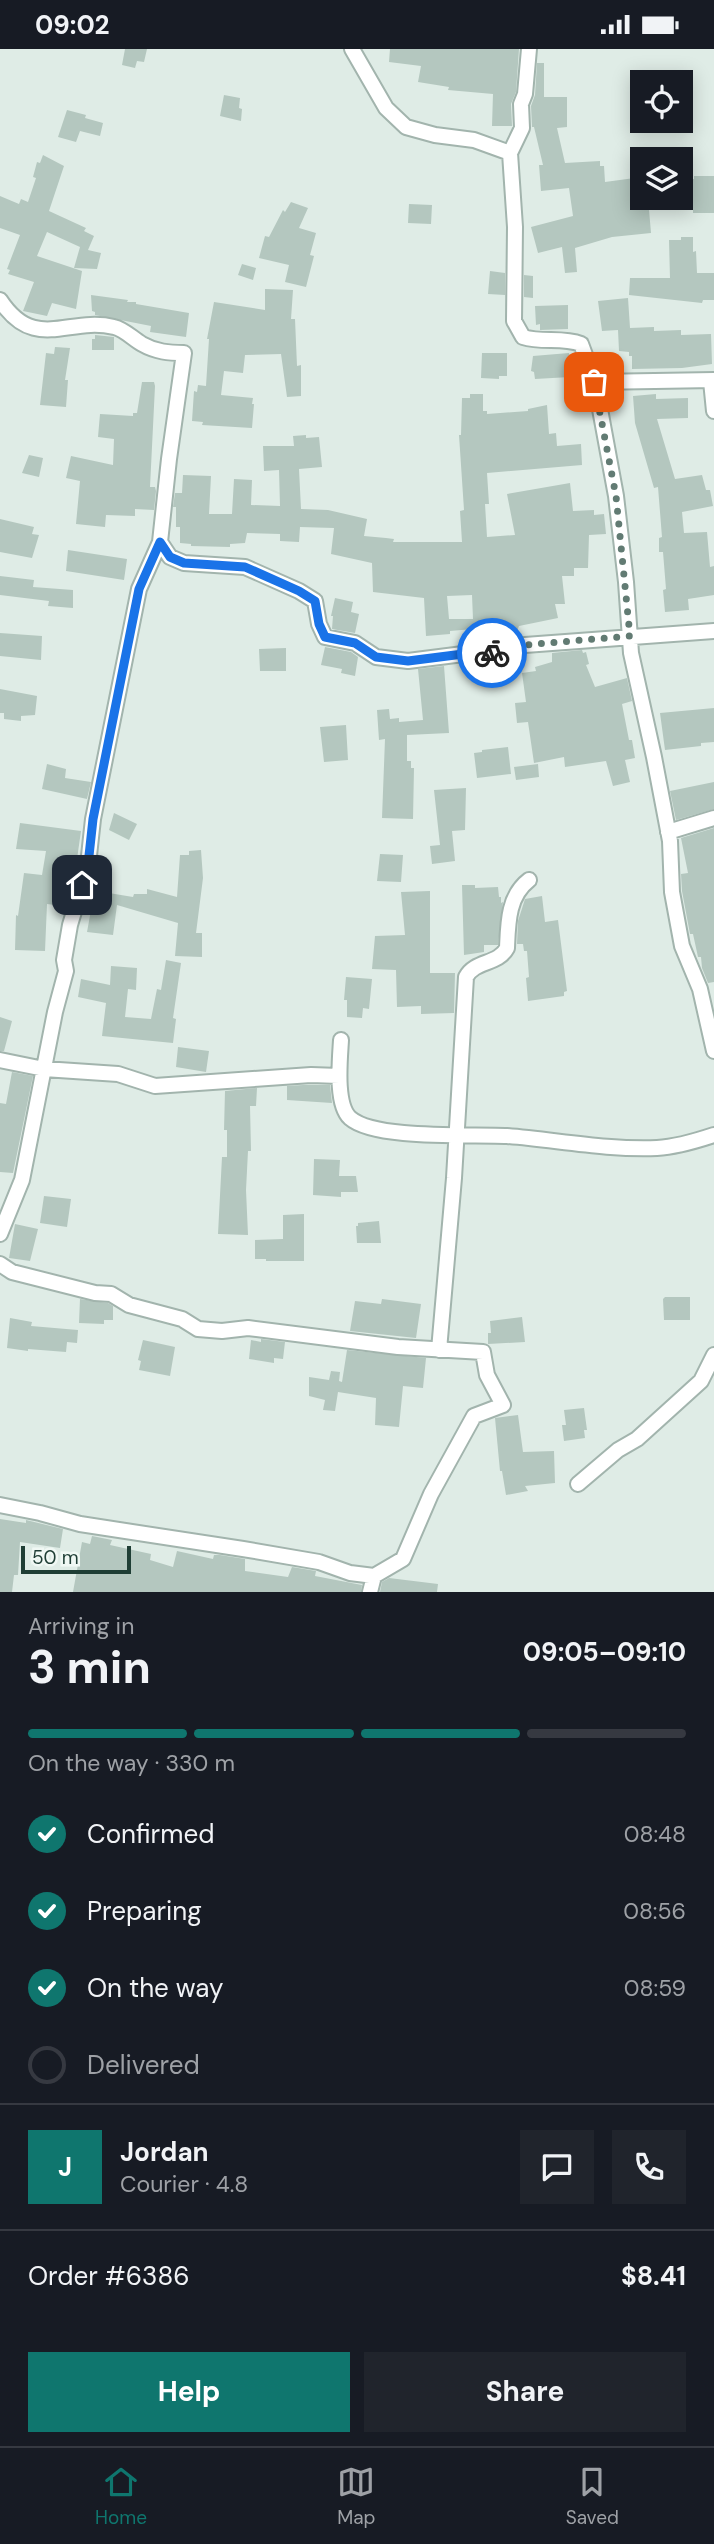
<!DOCTYPE html>
<meta charset="utf-8">
<style>
body{margin:0;font-family:"DM Sans",sans-serif;background:#20242c;color:#f1f3f6;height:100vh;display:flex;flex-direction:column;font-size:26px;white-space:nowrap}
*{box-sizing:border-box;margin:0}
p{font-size:23px;color:#9ea1a6}
.icon{flex:none;width:38px;height:38px;fill:none;stroke:currentColor;stroke-width:2;stroke-linecap:round;stroke-linejoin:round}
.map{position:relative;height:1543px;overflow:hidden}
.drawer{display:flex;flex-direction:column;background:#171b24;flex:1}
.drawer>*{flex:none}
.fabs{position:absolute;left:630px;top:21px;display:grid;gap:14px}
.fabs a{display:grid;place-items:center;width:63px;height:63px;border-radius:0px;background:#171b24;box-shadow:0 4px 18px #0003;font-size:35px}
.scale{position:absolute;left:21px;bottom:18px;width:110px;box-sizing:border-box;padding-left:7px;border:4px solid #1f3e35;border-top:0;font-size:19px;line-height:24px;white-space:nowrap;color:#1f3e35;-webkit-text-stroke:5px #f0f8f4;paint-order:stroke}
.pin{position:absolute;display:grid;place-items:center;width:60px;height:60px;color:#fff;margin:-30px;border-radius:14px;box-shadow:0 4px 10px #0006}
.courier{position:absolute;display:grid;place-items:center;width:70px;height:70px;margin:-35px;border:5px solid #1a73e8;border-radius:50%;background:#fff;color:#222;box-shadow:0 2px 9px #0007}
.overview em{font-style:normal;font-weight:700}
.overview div{display:flex;flex-direction:column-reverse}
.overview{display:flex;align-items:center;justify-content:space-between;height:119px;padding:0 28px}
h1{font-size:46px;font-weight:700;line-height:52px}
.bar{display:grid;grid-template-columns:repeat(4,1fr);gap:10px 7px;align-content:center;height:84px;padding:0 28px}
.bar i{height:9px;border-radius:5px;background:#363941}
.bar .current{background:#0f766e}
.bar p{grid-column:span 4}
.line{display:flex;align-items:center;gap:18px;padding:0 28px;border-top:2px solid #363941}
.line div{flex:1}
.round{display:grid;place-items:center;flex:none;width:74px;height:74px;border-radius:0px;background:#20242c}
ol{padding:0 28px;list-style:none}
li{display:flex;align-items:center;gap:21px;height:77px}
li p{margin-inline-start:auto}
li .icon{padding:7px;border-radius:50%;background:#0f766e;color:#fff;stroke-width:4}
li:last-child{color:#9ea1a6}
li i{width:38px;height:38px;border:4px solid #363941;border-radius:50%}
.button{display:flex;gap:14px;margin-top:auto;padding:14px 28px}
.button a{flex:1;height:80px;border-radius:0px;background:#0f766e;color:#fff;font-size:28px;font-weight:700;line-height:80px;text-align:center}
.button a+a{background:#20242c;color:#f1f3f6}
.status{display:flex;justify-content:space-between;align-items:center;height:49px;padding:0 35px;background:#171b24;direction:ltr}
.status svg{height:19px;fill:currentColor}
.dock{display:flex;justify-content:space-around;align-items:center;height:98px;border-top:2px solid #363941;background:#171b24;font-size:19px;color:#9ea1a6}
.dock a{display:grid;justify-items:center;gap:4px}
.dock .current{color:#0f766e}
.map>svg:first-child{display:block}
.building{fill:#b4c7bf;fill-rule:evenodd}
.lines{fill:none;stroke-linecap:round;stroke-linejoin:round}
.street-casing{stroke:#a2b4ad;stroke-width:18}
.street{stroke:#fff;stroke-width:14}
.done{stroke:#627b73;stroke-width:7;stroke-dasharray:0 12.6}
.route{stroke:#1a73e8;stroke-width:9}
</style>
<div class="status"><b>09:02</b><svg viewBox="0 0 49 12"><path d="M0 12V9h3v3zM5 12V6h3v6zM10 12V3h3v9zM15 12V0h3v12zM26 1h20v11H26zM47 4h2v5h-2z"/></svg></div>
<div class="map">
<svg width="714" height="1543" viewBox="0 0 714 1543">
<rect width="100%" height="100%" fill="#dfece6"/>
<path class="building" d="M125,0H147L144,13L137,12L135,19L122,16Z
M390,0H519L516,43L511,55L512,77H492L493,45L448,41L449,38L418,33L421,17L389,13Z
M537,14H544V48H567V78L557,79L565,114L600,112V117H604L605,133L642,128V149H648L651,184L612,188L575,199L577,223L565,224L562,198L538,204L531,178L573,167L569,139L541,142L539,116H543L534,78H532L531,57L535,46Z
M224,46L240,49L239,59L242,60L241,72L220,67Z
M67,61L86,66L85,69L103,74L100,87L80,82L76,93L58,88Z
M43,106L64,117L49,162L86,179L84,182L94,187L88,201L101,204L97,220L74,219L80,198L47,183L37,207L82,222L76,260L52,254L47,267L23,262L34,233L8,225L10,221L7,220L20,186L0,179V147L19,155L21,150L28,153L36,129L33,128L37,113L40,114Z
M694,127H714V164H693V158H681V130H694Z
M291,153L308,159L299,179L316,184L310,206L314,207L306,238L285,233L289,216L259,209L265,187L269,188L283,161L285,163Z
M409,155L432,156L431,175L408,174Z
M681,188H693V203L696,202L697,224H714V251H703L702,254L629,246L630,229H670L669,191H681Z
M242,215L256,219L253,231L238,226Z
M490,222L505,224V246L488,245Z
M524,226L533,227V249L524,248Z
M265,240L293,241L291,270H295L297,317L301,316V347L287,348L281,305L245,306L243,324L224,322L221,346L253,349L252,355H254L252,379L202,376L203,373L192,372L194,342L197,343L198,336L206,337L209,290H207L214,253L265,261Z
M91,246L128,251L127,253H136V255L189,264L186,288L150,283L151,277L95,266V263L92,262Z
M628,249L630,279L654,278V282L681,281V286L711,285L712,315L682,319L632,320V307H629V303L619,302L618,281L602,282L598,252Z
M568,256V280L540,281V275L536,276L535,257Z
M95,286L114,288V301H92V290H95Z
M55,298L70,299L65,331H68L66,358L40,356L46,304L54,305Z
M482,304H507V327H499V330L481,329Z
M569,304L570,328L535,330L534,323L531,322L533,307Z
M142,333H154L155,337L150,438H155L156,442L154,461L135,460V467L106,466L105,478L76,475L80,432L66,429L71,407L113,416L114,390L98,388L100,365L133,367V364H137Z
M470,345H483V362H487V365L528,362V360L547,356L549,385L556,384L557,397L581,395L582,416L487,424L489,455H485L487,488L515,486L507,445L570,434L573,462L594,461V466L604,465L606,485L589,486L588,519H574V527H562L565,555H555L558,569L519,577L515,587L508,577L450,582V585L426,587L424,549L373,543L372,514L331,505L334,479L300,478L299,493L280,492V485L247,484L245,494L230,495V498L191,497V495L180,494V478H176V458H173L175,444H182L183,426L211,427L209,465H232L234,430L252,431L251,456L280,457L279,421L264,422L263,397H294L293,387L306,386V389L319,388L322,418L299,420L301,460L328,461L367,470L364,487L386,489L394,490L393,493H462L460,462L464,461L459,386H461L462,349H470ZM472,546L473,570H449L447,547Z
M656,345V350L688,349V369L657,370L675,430L702,426L706,441H710L713,457L682,463L684,484L707,483L710,518L714,517V546L688,550L689,561L665,563L663,541L666,540L663,503H659V489L662,488L658,438L654,439L635,374L633,347Z
M29,406L43,409L39,428L22,424Z
M0,470L34,478L32,485L39,486L32,509L0,503Z
M68,501L127,510L124,531L66,522Z
M0,527L34,531L33,538L73,541V559L48,557L49,552L0,546Z
M335,549L353,553L351,563L359,565L355,584L332,580L333,567H331Z
M0,584L42,587L41,611L0,607Z
M325,598L351,603L358,608L355,627L341,624L342,620L321,616Z
M286,599V622H260L259,600Z
M582,601L583,604L586,603L589,615L586,616L595,638L627,629L632,652L622,655L629,691H632L635,709L625,711L630,733L613,737L606,712L565,718L564,708L534,714L528,673L517,674L515,654L526,653L522,624L536,622L535,618L552,613V604Z
M444,617L449,684L407,686V712H411V719H414L413,770L382,769L385,690L379,691L377,661L389,660L390,670L399,669V673L423,671L418,620Z
M0,640L37,647L35,666L21,667V672L4,670V664H0Z
M714,659V693L701,694V697L665,701L660,664Z
M346,676L348,711L324,713L320,678Z
M508,698L511,725L477,729L474,704L482,703V701Z
M47,715L66,720L65,729L91,733L87,750L42,740Z
M538,715L539,728L516,731L514,718Z
M714,733V760L676,771L670,742Z
M466,739L465,781L452,782L455,812L432,815L430,797L440,796L434,741Z
M114,764L137,775L129,791L109,781Z
M20,774L81,782L75,824L59,820L55,856L47,855L45,902L15,901L16,866L18,867L24,824L42,826L46,802L16,800Z
M714,779V933L708,934L702,919L701,908H698L693,885H690L682,842L681,825L688,824L681,789Z
M201,801L203,829L196,884H202V908L175,907L178,874L117,856L113,886L87,883L94,845L97,842L133,848L134,845H147V840L177,848L180,806H189V802Z
M380,805L403,806L401,833L377,832Z
M462,836H475V839L498,838L499,848H501V854L503,853L498,896H484V903L464,906Z
M430,842V924H455L454,964L421,965V957L397,958L396,921L372,920L375,887L405,886L401,843Z
M542,847L545,873L558,871L567,942L564,943V947L528,952L526,929L529,928L527,902H524L523,895H517L518,872L525,850Z
M166,911L181,914L173,969L176,970L173,994L102,987L106,954L78,948L81,930L110,936L111,917L137,919L136,941L128,940L125,968L151,970L157,940L161,941Z
M346,928L372,930L369,960L363,959L362,969L347,968V951H344Z
M0,968L12,972L4,1002H0Z
M178,998L209,1002L206,1023L176,1018Z
M12,1023L33,1027L13,1124L0,1123V1054L6,1055Z
M303,1036H330L332,1054L287,1051V1037Z
M257,1039L256,1057H250L251,1102H248L246,1141L248,1186L218,1185L222,1108H227V1081H224L225,1042Z
M314,1110L340,1111L339,1127H356L358,1143H341V1148L313,1146Z
M44,1147L71,1150L67,1178L40,1174Z
M304,1165V1212H266V1210H255V1191L283,1190V1166Z
M379,1172L381,1194H357L356,1177H358V1174Z
M15,1175L38,1180L30,1212L9,1209Z
M665,1248H690V1271H664L663,1250Z
M80,1250L108,1254L113,1257V1271H104V1275L79,1274Z
M382,1250L421,1255L416,1289L350,1282L355,1252L381,1255Z
M522,1268L525,1293L488,1295V1284H491L490,1272Z
M10,1269L32,1273L31,1277L78,1281L77,1294L67,1293L66,1303L28,1300V1302L7,1299Z
M261,1290L285,1293L283,1310L274,1309V1314L249,1310L251,1291L261,1293Z
M143,1291L175,1298L170,1327L139,1321L141,1312L138,1311Z
M347,1301L426,1309L423,1339L403,1337L399,1378L375,1376L376,1349L338,1343L335,1362L323,1361L325,1351L309,1347V1328L329,1331L331,1322L340,1323L339,1332L342,1333Z
M584,1359L587,1381H584L585,1389L564,1392L562,1376H566L564,1361Z
M518,1366L523,1403L554,1402L555,1434L525,1437L528,1442L506,1446L502,1422H500L495,1369Z
M0,1470L26,1474V1471L63,1480L60,1499L20,1493L18,1526H14L12,1543H0Z
M92,1487L112,1491L110,1496L151,1505L150,1511L173,1518L177,1502L213,1510L214,1506H220L245,1510V1522L288,1528L292,1518L316,1522L315,1527L362,1536L361,1543H73L82,1493L90,1495Z
M389,1529L438,1535L437,1543H380L382,1533Z"/>
<g class="lines">
<g class="street-casing">
<path id="street" d="M352,0L386,59L406,78L435,86L474,91L510,104L515,178L514,272L523,288C542,294 562,288 581,295L595,333L616,447L626,533L631,604L654,708L670,792L672,843L682,897L700,940L714,1002
M510,104L522,79L521,55L525,45L529,0
M0,251C35,304 68,267 114,278C124,280 133,290 142,295C156,303 169,304 184,304L169,410L160,493L170,508L184,514L245,518L299,542L315,552L319,575L325,588L355,594L376,608L408,612L471,604L482,607L525,596L714,582
M711,332L714,362
M595,333L714,331
M668,783L714,769
M341,991C340,1010 335,1055 350,1069C375,1091 472,1085 507,1087C557,1091 607,1101 657,1099C676,1098 696,1092 714,1086
M0,1011L44,1020L118,1025L155,1037L311,1026L339,1027
M0,1185L22,1131L55,963L66,922L64,911L70,876L88,816L93,770L139,540L160,493
M0,1215L12,1223L95,1244L111,1245L129,1256L182,1270L198,1280L222,1282L248,1279L398,1298L483,1303L487,1326L503,1356L474,1367L431,1445L403,1510L374,1527L370,1543
M439,1301L454,1129L466,928C475,911 498,916 507,899C508,874 508,847 529,831
M578,1435L618,1401L637,1390L701,1332L714,1306
M0,1456L40,1464L80,1475L243,1500L319,1513L350,1524L374,1527"/>
</g>
<use href="#street" class="street"/>
</g>
<g class="lines">
<path class="done" d="M492,604L525,596L630,587L616,447L594,333"/>
<path class="route" d="M82,836L88,816L93,770L139,540L160,493L170,508L184,514L245,518L299,542L315,552L319,575L325,588L355,594L376,608L408,612L471,604L482,607L492,604"/>
</g>
</svg>
<div class="fabs">
<a><svg class="icon" aria-label="locate" viewBox="0 0 24 24"><circle cx="12" cy="12" r="6"/><path d="M12 2v4M12 18v4M2 12h4M18 12h4"/></svg></a>
<a><svg class="icon" aria-label="layers" viewBox="0 0 24 24"><path d="M12 4l9 5-9 5-9-5zM3 14l9 5 9-5"/></svg></a>
</div>
<div class="scale">50 m</div>
<div class="pin" style="left:594px;top:333px;background:#ea580c"><svg class="icon" aria-label="bag" viewBox="0 0 24 24"><path d="M5 8h14l-1 12H6zM9 8a3 3 0 0 1 6 0"/></svg></div>
<div class="pin" style="left:82px;top:836px;background:#1f2937"><svg class="icon" aria-label="home" viewBox="0 0 24 24"><path d="M3 11l9-7 9 7M6 9v11h12V9"/></svg></div>
<div class="courier" style="left:492px;top:604px"><svg class="icon" aria-label="bike" viewBox="0 0 24 24"><circle cx="6" cy="16" r="4"/><circle cx="18" cy="16" r="4"/><path d="M6 16l4-8h5l3 8M10 8l3 8H6M13 5h3"/></svg></div>
</div>
<section class="drawer">
<div class="overview"><div><h1>3 min</h1><p>Arriving in</p></div><em>09:05–09:10</em></div>
<div class="bar"><i class="current"></i><i class="current"></i><i class="current"></i><i></i><p>On the way · 330 m</p></div>
<ol>
<li><svg class="icon" aria-label="check" viewBox="0 0 24 24"><path d="M5 12l5 5 9-10"/></svg>Confirmed<p>08:48</p></li>
<li><svg class="icon" aria-label="check" viewBox="0 0 24 24"><path d="M5 12l5 5 9-10"/></svg>Preparing<p>08:56</p></li>
<li><svg class="icon" aria-label="check" viewBox="0 0 24 24"><path d="M5 12l5 5 9-10"/></svg>On the way<p>08:59</p></li>
<li><i></i>Delivered</li>
</ol>
<div class="line" style="height:126px"><b class="round" style="background:#0f766e;color:#fff">J</b><div><b>Jordan</b><p>Courier · 4.8</p></div><a class="round"><svg class="icon" aria-label="chat" viewBox="0 0 24 24"><path d="M4 5h16v11H9l-5 4z"/></svg></a><a class="round"><svg class="icon" aria-label="phone" viewBox="0 0 24 24"><path d="M5 4h4l2 5-3 2q2 4 5 5l2-3 5 2v4C11 20 4 13 5 4z"/></svg></a></div>
<div class="line" style="height:91px"><div>Order #6386</div><b>$8.41</b></div>
<div class="button"><a>Help</a><a>Share</a></div>
</section>
<nav class="dock">
<a class="current"><svg class="icon" aria-label="home" viewBox="0 0 24 24"><path d="M3 11l9-7 9 7M6 9v11h12V9"/></svg>Home</a>
<a><svg class="icon" aria-label="map" viewBox="0 0 24 24"><path d="M3 6l6-2 6 2 6-2v14l-6 2-6-2-6 2zM9 4v14M15 6v14"/></svg>Map</a>
<a><svg class="icon" aria-label="saved" viewBox="0 0 24 24"><path d="M7 4h10v16l-5-4-5 4z"/></svg>Saved</a>
</nav>
